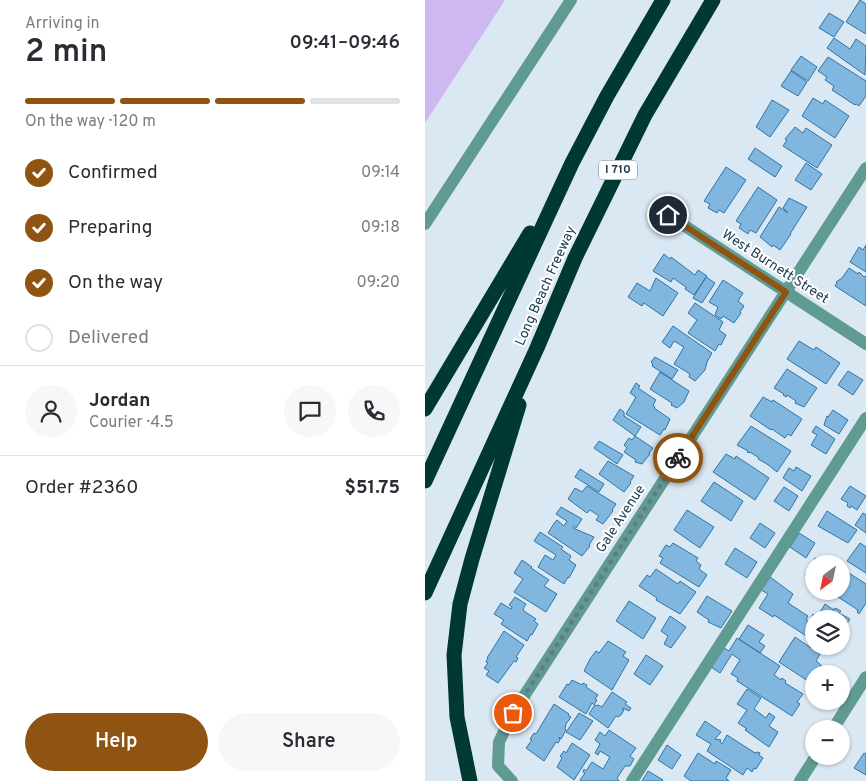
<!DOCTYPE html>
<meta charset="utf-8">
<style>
body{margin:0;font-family:Overpass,sans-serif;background:#f7f7f7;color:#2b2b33;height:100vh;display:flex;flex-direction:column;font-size:19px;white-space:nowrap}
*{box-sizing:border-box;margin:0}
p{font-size:16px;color:#7c7c81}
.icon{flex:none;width:28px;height:28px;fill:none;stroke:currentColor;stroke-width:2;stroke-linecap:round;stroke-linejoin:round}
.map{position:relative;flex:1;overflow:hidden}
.drawer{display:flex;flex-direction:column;background:#fff;width:425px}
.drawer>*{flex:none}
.needle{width:32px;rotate:213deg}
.fabs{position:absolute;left:380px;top:555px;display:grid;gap:10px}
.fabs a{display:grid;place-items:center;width:45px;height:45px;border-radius:50%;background:#fff;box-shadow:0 1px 4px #0004;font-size:25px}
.pin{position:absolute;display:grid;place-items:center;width:42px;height:42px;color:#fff;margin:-21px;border:2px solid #fff;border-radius:50%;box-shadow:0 1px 5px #0007}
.courier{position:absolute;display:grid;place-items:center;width:50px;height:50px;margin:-25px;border:4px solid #8f5411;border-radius:50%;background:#fff;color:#222;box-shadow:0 1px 6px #0007}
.headline em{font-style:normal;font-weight:600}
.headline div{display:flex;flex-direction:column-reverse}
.headline{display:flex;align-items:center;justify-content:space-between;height:85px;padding:0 25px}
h1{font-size:32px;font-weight:600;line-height:38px}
.bar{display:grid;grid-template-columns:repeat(4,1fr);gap:8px 5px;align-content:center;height:60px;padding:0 25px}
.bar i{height:6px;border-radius:4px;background:#e1e1e2}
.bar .current{background:#8f5411}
.bar p{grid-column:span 4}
.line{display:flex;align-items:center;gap:12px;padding:0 25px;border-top:1px solid #e1e1e2}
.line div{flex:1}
.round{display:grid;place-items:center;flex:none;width:52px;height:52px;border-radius:26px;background:#f7f7f7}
ol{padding:0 25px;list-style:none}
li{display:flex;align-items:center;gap:15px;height:55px}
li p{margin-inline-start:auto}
li .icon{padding:5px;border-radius:50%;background:#8f5411;color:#fff;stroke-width:4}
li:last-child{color:#7c7c81}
li i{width:28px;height:28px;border:2px solid #e1e1e2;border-radius:50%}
.cta{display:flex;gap:10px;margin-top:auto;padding:10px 25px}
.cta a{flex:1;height:58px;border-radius:30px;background:#8f5411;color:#fff;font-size:20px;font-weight:600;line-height:58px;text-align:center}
.cta a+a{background:#f7f7f7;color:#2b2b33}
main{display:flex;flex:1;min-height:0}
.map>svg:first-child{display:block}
.water{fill:#ceb8f0}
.building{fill:#81b6df;stroke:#2d75a7}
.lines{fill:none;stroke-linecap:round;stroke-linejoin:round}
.minor{stroke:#609b91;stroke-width:12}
.highway{stroke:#003932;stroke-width:15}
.done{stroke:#627a8c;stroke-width:5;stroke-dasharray:0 9}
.route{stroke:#8f5411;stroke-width:6}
.labels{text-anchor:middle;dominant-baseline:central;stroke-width:4;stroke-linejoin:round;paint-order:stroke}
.shield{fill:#fff;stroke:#647988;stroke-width:1}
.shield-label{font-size:12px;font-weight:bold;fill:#213f55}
.street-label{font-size:14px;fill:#213f55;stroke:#fff}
</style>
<main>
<section class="drawer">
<div class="headline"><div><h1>2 min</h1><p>Arriving in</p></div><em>09:41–09:46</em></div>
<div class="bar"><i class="current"></i><i class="current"></i><i class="current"></i><i></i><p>On the way · 120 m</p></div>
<ol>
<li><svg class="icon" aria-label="check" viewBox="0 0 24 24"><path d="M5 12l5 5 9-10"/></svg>Confirmed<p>09:14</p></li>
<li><svg class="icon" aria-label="check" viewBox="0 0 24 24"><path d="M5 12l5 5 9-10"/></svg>Preparing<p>09:18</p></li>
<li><svg class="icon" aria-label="check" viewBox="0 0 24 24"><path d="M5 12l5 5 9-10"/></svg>On the way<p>09:20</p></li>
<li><i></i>Delivered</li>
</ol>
<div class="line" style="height:90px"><a class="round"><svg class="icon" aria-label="person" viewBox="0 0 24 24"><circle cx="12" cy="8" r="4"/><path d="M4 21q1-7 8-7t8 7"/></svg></a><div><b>Jordan</b><p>Courier · 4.5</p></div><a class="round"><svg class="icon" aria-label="chat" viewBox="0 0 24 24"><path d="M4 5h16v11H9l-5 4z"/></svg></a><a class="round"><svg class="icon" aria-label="phone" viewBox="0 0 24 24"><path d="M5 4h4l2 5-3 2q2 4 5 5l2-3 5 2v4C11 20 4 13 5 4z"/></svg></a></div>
<div class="line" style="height:65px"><div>Order #2360</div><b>$51.75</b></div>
<div class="cta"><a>Help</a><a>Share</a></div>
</section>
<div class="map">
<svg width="441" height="781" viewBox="0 0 441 781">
<rect width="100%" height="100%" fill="#dae8f3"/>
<path class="water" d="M0,0H80L0,123Z"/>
<path class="building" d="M435,0L441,4V34L421,22Z
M404,13L419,22L409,37L394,28Z
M409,38L425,49L431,39L441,46L440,75L402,48Z
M376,56L392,67L383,81L366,70Z
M403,57L441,81V96L434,106L431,104L430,105L407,90L409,86L400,80L402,77L393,71Z
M366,71L382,82L373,96L356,86Z
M388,98L398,104L400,100L424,116L410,138L377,116Z
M347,100L364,110L345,137L331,127Z
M370,127L378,133L381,128L407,145L392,168L358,146L362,140L360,139Z
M330,148L357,166L350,177L323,159Z
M381,163L397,174L386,190L370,180Z
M301,167L321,180L299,213L294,210L292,213L283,208L285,204L279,201Z
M333,187L352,200L331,233L325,230L323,234L314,228L316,224L311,221Z
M364,198L382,207L365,234H366L355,250L348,245L347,247L335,237L354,207L363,213L358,208Z
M441,245V272L425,262L434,247L438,250Z
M239,254L245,259L246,257L270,275L273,270L282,276L269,295L260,289L261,287L248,278L246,282L228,271Z
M424,268L433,274L434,272L439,277L441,276V306L410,286L412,283L411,282L417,278Z
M281,277L290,283L277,303L268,298Z
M231,278L253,293L238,316L219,303L217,306L203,297L212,283L225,291Z
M298,280L318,293L313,301L319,306L315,312L316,313L309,323L298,316L296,319L290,315L293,307L284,302Z
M270,303L298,322L294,330L301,335L296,345L294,344L290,351L263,333L272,320L263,313Z
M248,326L287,353L282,362L280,370L270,381L264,377L265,374L249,364L259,347L249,341L245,348L237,342Z
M374,341L389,350L391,347L415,363L401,384L362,359Z
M230,357L253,370L247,379L227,366L228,364L226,362Z
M362,369L392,388L379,407L370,403L371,401L362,395L361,397L358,395L359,394L349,388Z
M423,371L438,380L428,395L413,385Z
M235,372L264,391L259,402L252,408L246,405L247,403L225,389Z
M211,383L215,386L213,388L231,400L228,405L230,407L229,408L245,419L240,430L239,429L235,435L201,414L211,397L205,393Z
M338,397L347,402L348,400L377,419L366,436L363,434L360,438L347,429L346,430L325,416Z
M195,409L199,412V416L216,427L210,436L188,420Z
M408,410L423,420L414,434L399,425L402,416L403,417Z
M326,426L366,451L352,472L342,464L333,459L334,458L325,452L324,453L322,452L323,451L312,445Z
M391,426L410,439L401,454L386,445L392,435L387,432Z
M210,436L228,448L224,453L225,454L217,464L210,462L211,460L199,452L202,448L199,445L204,438L207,440Z
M174,441L198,455L192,464L169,448Z
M301,454L310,459L311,456L344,478L330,500L288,472Z
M183,461L209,476L205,482L206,483L199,492L174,474Z
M371,467L386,476L377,491L358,478L364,468L369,471Z
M155,469L179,484L174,492L150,477Z
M289,482L318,501L306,521L276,501Z
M162,486L191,504L187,510L188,511L178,524L171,520L174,516L165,510L162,513L143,499L150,488L157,492Z
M425,486L441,496L432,510L426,506L425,508L422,506L423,503L416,499Z
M359,487L373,496L364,511L349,501Z
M136,507L157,519L151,528L149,526L148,528L169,537L164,545L165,546L157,556L123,533L130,522L132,520L139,526L142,521L131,514Z
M262,510L289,527L275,548L249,530Z
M402,511L432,530L423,543L393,526Z
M438,513L441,515V533L430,525Z
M335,523L350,533L340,548L325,538Z
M115,532L138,547L136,549L146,556L144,560L151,565L144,578L143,577L139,584L113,567L120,555L128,560L131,555L109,541Z
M374,533L390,543L381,558L365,547Z
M248,543L273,558L271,561L276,565L274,569L282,575L274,587L235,563L238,558L234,556L241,545L245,547Z
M435,543L441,547V573L422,561Z
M310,548L332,562L322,578L300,564Z
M390,558L399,564H389V580L380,575Z
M97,560L107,567L106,568L124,580L119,586L132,594L121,612L89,592L98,579L89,573Z
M416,568L441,584V603L434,614L432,612L433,610L404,591H416Z
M231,569L253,584L255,581L271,592L255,614L231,600L232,598L214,586L222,575L225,577Z
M345,577L368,594L363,603L383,616L381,620L384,622L388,614L392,617L394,614L400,604L409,610L410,608L416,611L414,613L425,619L419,628L422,630L416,642V619H389V641L349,615L348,617L334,608L343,594L336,590Z
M282,596L307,611L296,628L283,622L284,620L272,612Z
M90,597L101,604L98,609L99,611L111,619L109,621L113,624L107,635L106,634L102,641L76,624L79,620L69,614L76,603L86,609L87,607L84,605Z
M204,601L231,618L218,639L191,621Z
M245,616L261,627L246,648L239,644L243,636L236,631Z
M323,625L339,635L334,642L340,646L335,653L314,639Z
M79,631L99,645L91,657L93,658L91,662L89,661L73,683L61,675L64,671L59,668L63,663L61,662L63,658H62Z
M370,637L395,654L391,661L397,666L392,674H389V679L386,683L354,662Z
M312,638L355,666L349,675L356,680L357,678L361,681L360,683L378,694L372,702L375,704L367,716L312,681L313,678L306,674L315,660L307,654L295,673L286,667L299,648L304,651Z
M183,641L201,652L198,656L204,660L187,690L159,671L165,659L171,651L174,653Z
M397,646H413L409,654Z
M221,655L238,666L225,685L209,674Z
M147,680L157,685L158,683L162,685L161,687L173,695L170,699L172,700L169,705L167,703L161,714L134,697L142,684L144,685Z
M322,689L336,698L329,709L341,718L344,713L350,717L344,726L353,732L344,747L320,730L322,729L313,723L322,710L312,704Z
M187,692L202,702L200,704L206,708L204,711L198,708L197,709L199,710L196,715L193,717L191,716L183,728L164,714L169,706L173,705L177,707Z
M129,704L144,714L143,715L146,717L141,724L140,729L141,730L136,739L134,737L135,740L133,743L131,742L119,761L101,748L107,740L105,739L109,733L111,734Z
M154,713L168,721L155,740L141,732Z
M280,721L296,732L290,739L296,740L295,742L297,744L302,735L330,753L332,752L335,753L334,755L338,758L331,769L329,768L327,772L322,768L318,775L282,751L286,744L271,735Z
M184,730L211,748L205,756L209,759L205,766H200L192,778L194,781H157L155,780L160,773L158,772L159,769L161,771L167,762L178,769L185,757L175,751L173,755L170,753L175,744L170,740L175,732L180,736Z
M147,743L165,755L149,780L132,767L137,758L135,756L139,751L141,753Z
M242,745L256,755L247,769L233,760Z
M273,753L290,764L291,761L306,770L301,778L304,781H266L259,776Z
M439,753L441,754V775L429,768Z
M223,771L238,780L237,781H217Z"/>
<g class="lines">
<path class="minor" d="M243,215L441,344
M0,224L146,0
M408,729L441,677
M87,781L73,766L74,742L88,713L441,168
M207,781L441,418
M375,781L391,756"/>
<path class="highway" d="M0,409L105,233
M0,481L147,163L182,96L238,0
M0,593L112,348L150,258L220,115L288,0
M45,781L32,717L29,655L35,604L47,559L94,405"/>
</g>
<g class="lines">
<path class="done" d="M88,713L253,458"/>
<path class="route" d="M243,215L361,292L253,458"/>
</g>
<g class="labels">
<rect class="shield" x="174" y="160.5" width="38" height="19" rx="4"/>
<g class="shield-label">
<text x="193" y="170">I 710</text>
</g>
<g class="street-label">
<text transform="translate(350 267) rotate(33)">West Burnett Street</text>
<text transform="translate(121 286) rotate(-66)">Long Beach Freeway</text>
<text transform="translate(196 519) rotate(-57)">Gale Avenue</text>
</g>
</g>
</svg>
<div class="fabs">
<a><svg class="needle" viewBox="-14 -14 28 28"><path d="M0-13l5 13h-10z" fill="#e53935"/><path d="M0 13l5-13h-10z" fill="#7c7c81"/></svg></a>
<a><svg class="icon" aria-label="layers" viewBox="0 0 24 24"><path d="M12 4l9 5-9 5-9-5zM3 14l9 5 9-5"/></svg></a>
<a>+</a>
<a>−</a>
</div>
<div class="pin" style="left:88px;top:713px;background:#ea580c"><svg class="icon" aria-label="bag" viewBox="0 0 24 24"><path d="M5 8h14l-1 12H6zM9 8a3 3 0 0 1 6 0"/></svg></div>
<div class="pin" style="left:243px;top:215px;background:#1f2937"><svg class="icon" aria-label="home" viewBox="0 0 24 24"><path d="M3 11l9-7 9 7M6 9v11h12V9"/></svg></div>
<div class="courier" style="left:253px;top:458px"><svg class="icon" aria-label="bike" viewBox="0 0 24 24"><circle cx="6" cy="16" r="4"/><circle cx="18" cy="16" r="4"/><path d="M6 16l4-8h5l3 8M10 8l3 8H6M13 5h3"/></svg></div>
</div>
</main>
